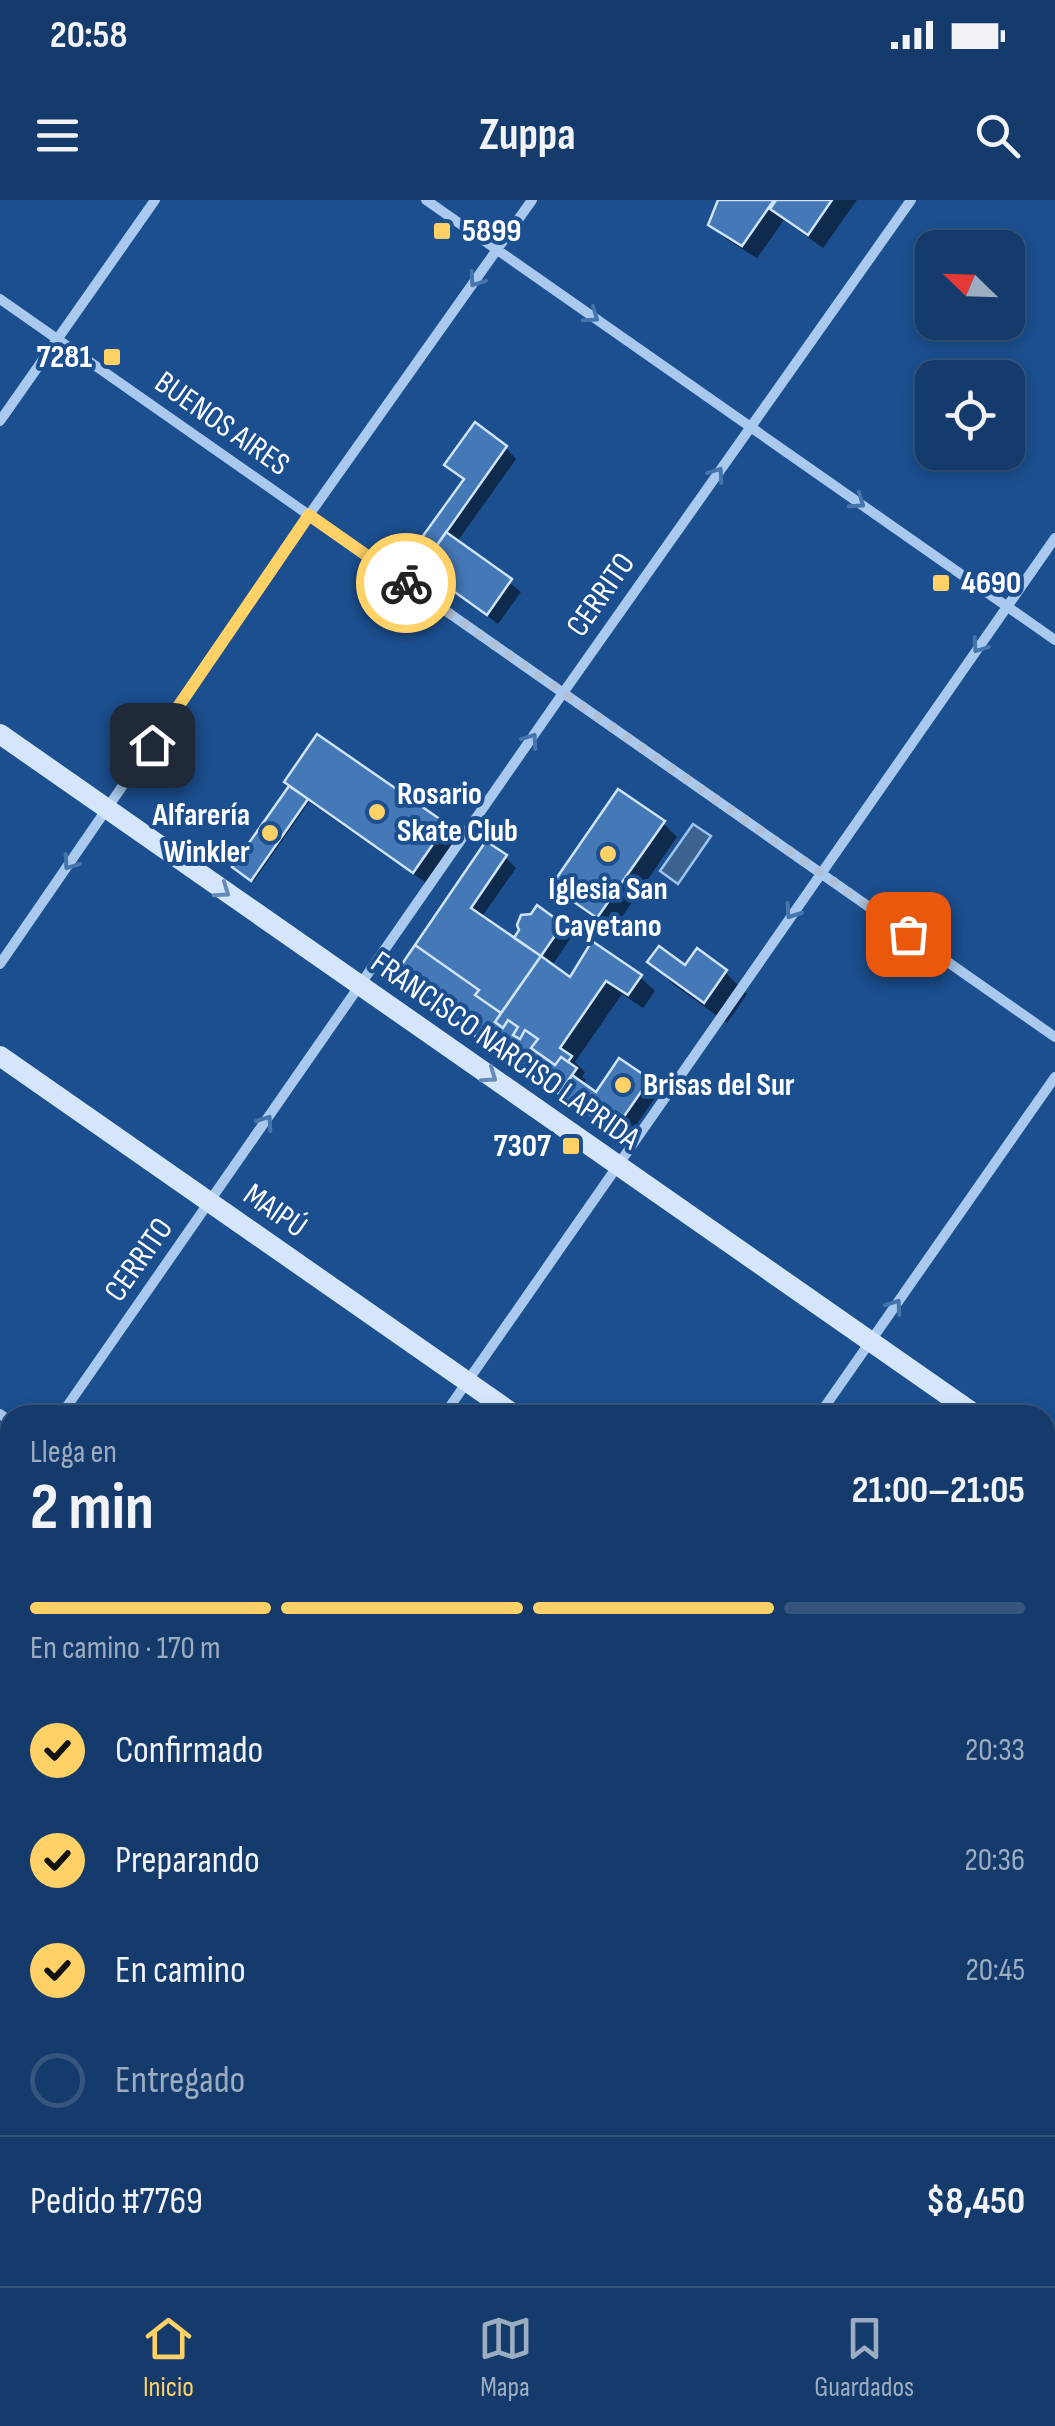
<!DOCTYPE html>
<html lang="es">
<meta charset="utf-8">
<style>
body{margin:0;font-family:"Sofia Sans Condensed",sans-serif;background:#214673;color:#f1f3f6;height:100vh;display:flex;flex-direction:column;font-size:38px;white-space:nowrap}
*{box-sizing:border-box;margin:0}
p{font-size:32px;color:#9dadc1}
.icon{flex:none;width:55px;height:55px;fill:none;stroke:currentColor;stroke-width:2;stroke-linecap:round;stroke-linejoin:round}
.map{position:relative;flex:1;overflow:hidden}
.details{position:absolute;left:0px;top:1205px;width:1055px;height:882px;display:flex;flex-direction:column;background:#143b6b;border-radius:30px 30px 0 0;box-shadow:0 5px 15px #0003,0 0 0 2px #33557e}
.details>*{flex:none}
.needle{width:65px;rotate:293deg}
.controls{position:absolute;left:915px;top:30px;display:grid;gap:20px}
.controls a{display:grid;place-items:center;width:110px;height:110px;border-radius:20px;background:#143b6b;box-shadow:0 5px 15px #0003,0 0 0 2px #33557e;font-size:50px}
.pin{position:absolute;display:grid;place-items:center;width:85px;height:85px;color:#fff;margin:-42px;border-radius:20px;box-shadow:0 5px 15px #0006}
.courier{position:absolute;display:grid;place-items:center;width:100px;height:100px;margin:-50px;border:8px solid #ffd166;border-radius:50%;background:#fff;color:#222;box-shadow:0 2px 12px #0007}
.summary em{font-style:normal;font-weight:700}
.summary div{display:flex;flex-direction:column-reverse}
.summary{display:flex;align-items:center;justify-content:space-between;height:170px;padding:0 30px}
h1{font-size:65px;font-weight:700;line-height:75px}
.bar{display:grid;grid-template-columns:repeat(4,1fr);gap:15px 10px;align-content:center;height:120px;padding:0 30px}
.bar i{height:12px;border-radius:8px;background:#33557e}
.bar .on{background:#ffd166}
.bar p{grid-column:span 4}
.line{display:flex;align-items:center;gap:25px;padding:0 30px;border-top:2px solid #33557e}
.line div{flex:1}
ol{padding:0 30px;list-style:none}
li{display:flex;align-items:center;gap:30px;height:110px}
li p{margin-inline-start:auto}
li .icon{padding:10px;border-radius:50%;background:#ffd166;color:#111;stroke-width:4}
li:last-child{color:#9dadc1}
li i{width:55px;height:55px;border:5px solid #33557e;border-radius:50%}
.status{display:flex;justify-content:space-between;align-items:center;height:70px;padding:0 50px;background:#143b6b;direction:ltr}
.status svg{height:28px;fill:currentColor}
header{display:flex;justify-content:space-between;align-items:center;height:130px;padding:0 30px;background:#143b6b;font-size:45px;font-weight:700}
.menu{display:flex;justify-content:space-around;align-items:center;height:140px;border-top:2px solid #33557e;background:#143b6b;font-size:28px;color:#9dadc1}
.menu a{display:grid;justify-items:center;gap:5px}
.menu .on{color:#ffd166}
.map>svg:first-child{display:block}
.water{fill:#3c6290;stroke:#9cc4f0;stroke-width:2.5}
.shadow{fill:#0007}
.building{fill:#4478b7;stroke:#cfe3fa;stroke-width:2.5}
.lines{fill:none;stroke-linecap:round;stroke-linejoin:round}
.minor{stroke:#a9c9ee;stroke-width:10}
.secondary{stroke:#d6e6fa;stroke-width:20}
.oneway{stroke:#4674ac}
.oneway2{stroke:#668bba}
.done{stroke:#afc1d8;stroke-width:10;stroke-dasharray:0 18}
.route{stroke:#ffd166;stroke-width:12}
.poi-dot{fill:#ffd166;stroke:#1b4f8f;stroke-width:4}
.labels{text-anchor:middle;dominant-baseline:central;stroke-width:8;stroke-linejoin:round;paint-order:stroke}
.poi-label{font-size:32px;font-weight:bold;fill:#fff;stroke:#1b4f8f;text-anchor:start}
.street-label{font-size:32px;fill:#fff;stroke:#1b4f8f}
</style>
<div class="status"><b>20:58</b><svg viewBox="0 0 49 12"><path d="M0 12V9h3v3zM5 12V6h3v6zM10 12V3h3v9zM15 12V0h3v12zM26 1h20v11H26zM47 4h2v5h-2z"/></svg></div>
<header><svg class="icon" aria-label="menu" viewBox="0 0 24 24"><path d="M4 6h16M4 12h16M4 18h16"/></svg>Zuppa<svg class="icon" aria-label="search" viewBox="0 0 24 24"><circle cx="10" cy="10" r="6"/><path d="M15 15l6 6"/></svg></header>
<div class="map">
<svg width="1055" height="2086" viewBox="0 0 1055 2086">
<rect width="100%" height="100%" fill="#1b4f8f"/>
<path class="water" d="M693,624L711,636L678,684L660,671Z"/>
<path class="shadow" d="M721,0H857L823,48L784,20L757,58L726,39L711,25Z
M506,248L516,259L457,342L521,392L498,424L411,358L466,280L448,265Z
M291,586L445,626L460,640L429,685L309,602L254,681L235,667Z
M663,623L677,637L612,731L569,700L554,686Z
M505,657L516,668L481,718L515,741L562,726L572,736L551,767L570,780L640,777L655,791L643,808L622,794L575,862L585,872L582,877L586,880L582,886L596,895L648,881L659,892L629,935H618L414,794L403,783Z
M651,762L725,772L747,794L727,823L673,784Z
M0,2046L10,2053V2078H41L47,2086H0Z
M328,2078H428L422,2086H396L388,2078L385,2082L389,2086H323Z"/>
<path class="building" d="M718,0H774L742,46L708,25Z
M776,0H832L808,35L770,9Z
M475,222L507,246L421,368L407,358L464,279L444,265Z
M446,332L512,379L487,415L421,368Z
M317,534L447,624L413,673L284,582Z
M289,586L308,599L251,681L232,667Z
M618,589L665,621L597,718L551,686Z
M486,641L507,655L471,708L541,756L501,813L475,795L479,790L415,745Z
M537,705L563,724L541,756L514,738L519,730L517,725L521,715L531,714Z
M592,741L642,775L628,795L606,781L560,848L572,856L568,862L561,857L555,865L531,848L538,839L525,830L520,839L513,835L518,827L508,820L503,828L495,822L541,756L570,777Z
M415,745L479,790L475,795L501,813L495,822L503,828L508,820L518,827L513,835L520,839L525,830L538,839L531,848L555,865L561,857L577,868L559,894L400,784V767Z
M659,746L685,765L697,748L727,770L704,803L647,762Z
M619,858L650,879L618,925H605L559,894L572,875L596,892Z
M0,2043L10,2050V2078H28L22,2086H0Z
M325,2078H379L392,2086H320Z"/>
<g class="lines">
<path class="minor" d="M426,0L1055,440
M0,99L1055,837
M0,221L155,0
M0,764L309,315L532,0
M0,1214L10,1221
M61,1215L563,493L911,0
M444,1215L1055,338
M819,1215L1055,877
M0,1302L10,1288
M1045,1447L1055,1433
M0,1615L10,1622
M0,1850L10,1835
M1045,1944L1055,1951
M1045,1973L1055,1959
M0,2007L10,2014
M102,2078L114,2086
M659,2078L672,2086
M211,2086L217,2078
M599,2086L605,2078
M966,2086L972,2078"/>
<path class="secondary" d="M0,534L976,1215
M0,856L515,1215
M1045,1263L1055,1270
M1045,1585L1055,1592"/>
</g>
<defs><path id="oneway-chevron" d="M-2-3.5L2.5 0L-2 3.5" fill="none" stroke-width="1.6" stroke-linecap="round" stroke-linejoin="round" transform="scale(2.5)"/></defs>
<g class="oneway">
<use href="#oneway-chevron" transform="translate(476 80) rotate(125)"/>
<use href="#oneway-chevron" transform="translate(592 116) rotate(35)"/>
<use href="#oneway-chevron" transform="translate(717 274) rotate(-55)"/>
<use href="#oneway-chevron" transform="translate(858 302) rotate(35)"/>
<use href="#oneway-chevron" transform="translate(979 446) rotate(125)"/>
<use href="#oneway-chevron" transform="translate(531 540) rotate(-55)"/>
<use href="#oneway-chevron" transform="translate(70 663) rotate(125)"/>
<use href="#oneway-chevron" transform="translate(792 712) rotate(124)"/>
<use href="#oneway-chevron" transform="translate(266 922) rotate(-55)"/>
<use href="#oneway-chevron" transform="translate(895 1106) rotate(-55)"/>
</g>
<g class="oneway2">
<use href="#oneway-chevron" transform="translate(223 691) rotate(35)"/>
<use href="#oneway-chevron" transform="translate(490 876) rotate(35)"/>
</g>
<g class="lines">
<path class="done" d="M406,383L908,734"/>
<path class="route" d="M152,545L309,315L406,383"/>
</g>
<g class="poi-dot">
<rect x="432" y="21" width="20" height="20" rx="5"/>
<rect x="102" y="147" width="20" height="20" rx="5"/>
<rect x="931" y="373" width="20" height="20" rx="5"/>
<circle cx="377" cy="612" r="10"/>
<circle cx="270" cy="633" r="10"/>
<circle cx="608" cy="654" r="10"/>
<circle cx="623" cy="885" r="10"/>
<rect x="561" y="936" width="20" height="20" rx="5"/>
</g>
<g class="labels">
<g class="poi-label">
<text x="462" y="31">5899</text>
<text x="92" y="157" text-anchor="end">7281</text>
<text x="961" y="383">4690</text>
<text x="397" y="594">Rosario<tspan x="397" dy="37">Skate Club</tspan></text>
<text x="250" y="615" text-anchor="end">Alfarería<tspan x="250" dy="37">Winkler</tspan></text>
<text x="608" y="689" text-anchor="middle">Iglesia San<tspan x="608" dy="37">Cayetano</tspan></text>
<text x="643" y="885">Brisas del Sur</text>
<text x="551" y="946" text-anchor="end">7307</text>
</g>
<g class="street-label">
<text transform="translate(222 224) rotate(35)">BUENOS AIRES</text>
<text transform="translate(601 395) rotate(-55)">CERRITO</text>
<text transform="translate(505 851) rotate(35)">FRANCISCO NARCISO LAPRIDA</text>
<text transform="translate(275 1011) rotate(35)">MAIPÚ</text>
<text transform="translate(139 1060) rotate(-55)">CERRITO</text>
</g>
</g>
</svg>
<div class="controls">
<a><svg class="needle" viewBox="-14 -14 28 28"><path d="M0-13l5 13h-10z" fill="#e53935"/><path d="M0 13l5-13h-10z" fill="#9dadc1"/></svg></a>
<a><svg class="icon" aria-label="locate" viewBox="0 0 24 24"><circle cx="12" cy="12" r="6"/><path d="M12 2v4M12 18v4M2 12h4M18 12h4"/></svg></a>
</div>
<div class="pin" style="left:908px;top:734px;background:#ea580c"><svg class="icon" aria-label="bag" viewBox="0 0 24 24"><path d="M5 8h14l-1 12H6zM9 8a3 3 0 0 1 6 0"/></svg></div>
<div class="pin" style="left:152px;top:545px;background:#1f2937"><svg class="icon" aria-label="home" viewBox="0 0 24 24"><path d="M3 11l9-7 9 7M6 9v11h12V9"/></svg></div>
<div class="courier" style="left:406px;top:383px"><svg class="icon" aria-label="bike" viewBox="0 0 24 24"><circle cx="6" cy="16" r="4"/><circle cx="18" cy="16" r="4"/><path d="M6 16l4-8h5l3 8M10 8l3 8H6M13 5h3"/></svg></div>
<section class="details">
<div class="summary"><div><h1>2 min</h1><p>Llega en</p></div><em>21:00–21:05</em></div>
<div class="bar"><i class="on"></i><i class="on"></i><i class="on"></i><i></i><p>En camino · 170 m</p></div>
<ol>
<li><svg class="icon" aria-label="check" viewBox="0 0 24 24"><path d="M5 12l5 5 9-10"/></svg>Confirmado<p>20:33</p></li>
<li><svg class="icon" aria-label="check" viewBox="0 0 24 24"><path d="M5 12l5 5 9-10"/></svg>Preparando<p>20:36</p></li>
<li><svg class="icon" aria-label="check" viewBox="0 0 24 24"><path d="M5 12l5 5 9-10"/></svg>En camino<p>20:45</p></li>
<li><i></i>Entregado</li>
</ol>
<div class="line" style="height:130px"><div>Pedido #7769</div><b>$8,450</b></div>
</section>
</div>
<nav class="menu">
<a class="on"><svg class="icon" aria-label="home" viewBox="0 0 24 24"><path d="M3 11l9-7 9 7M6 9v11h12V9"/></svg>Inicio</a>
<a><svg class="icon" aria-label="map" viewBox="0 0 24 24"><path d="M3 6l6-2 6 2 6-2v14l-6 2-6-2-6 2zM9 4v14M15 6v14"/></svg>Mapa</a>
<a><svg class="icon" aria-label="saved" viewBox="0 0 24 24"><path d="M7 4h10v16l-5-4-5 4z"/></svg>Guardados</a>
</nav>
